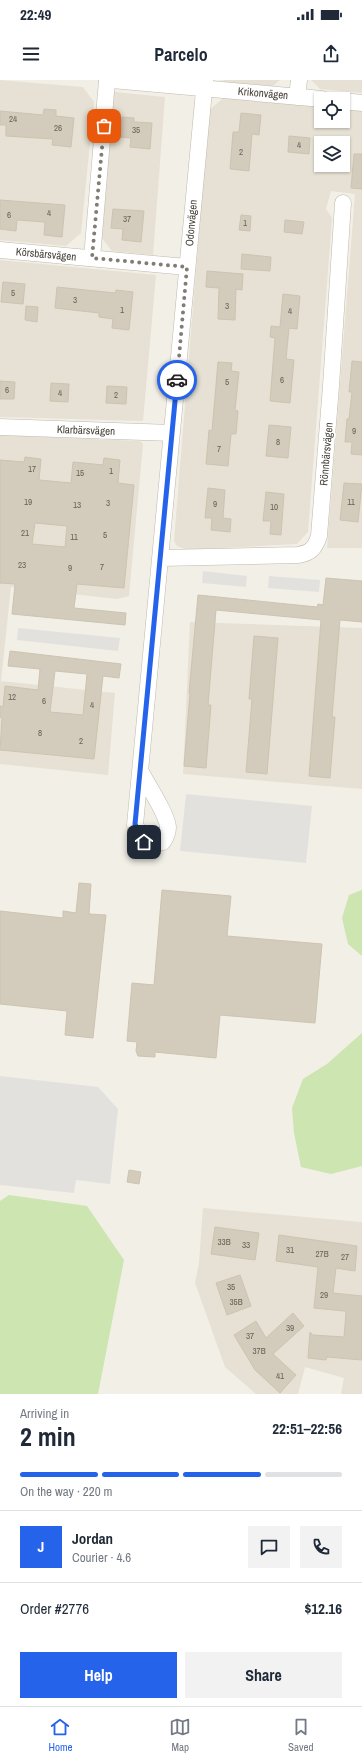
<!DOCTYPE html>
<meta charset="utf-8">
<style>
body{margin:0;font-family:"Archivo Narrow",sans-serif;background:#f2f2f3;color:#1f2937;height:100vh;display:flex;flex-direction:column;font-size:15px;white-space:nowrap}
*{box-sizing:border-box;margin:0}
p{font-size:13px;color:#747a83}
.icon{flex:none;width:22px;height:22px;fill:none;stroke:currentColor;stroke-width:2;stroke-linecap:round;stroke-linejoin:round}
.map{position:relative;height:1314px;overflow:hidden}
.panel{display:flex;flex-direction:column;background:#fff;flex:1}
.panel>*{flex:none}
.fabs{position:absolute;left:314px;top:12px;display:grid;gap:8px}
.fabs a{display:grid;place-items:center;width:36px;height:36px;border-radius:0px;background:#fff;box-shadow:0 1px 3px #0004;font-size:20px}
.pin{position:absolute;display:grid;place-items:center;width:34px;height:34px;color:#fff;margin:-17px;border-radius:8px;box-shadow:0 2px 6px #0006}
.courier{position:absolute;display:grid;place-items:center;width:40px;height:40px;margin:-20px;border:3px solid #2563eb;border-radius:50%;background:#fff;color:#222;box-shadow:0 1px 5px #0007}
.summary em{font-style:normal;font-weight:700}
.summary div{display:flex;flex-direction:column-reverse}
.summary{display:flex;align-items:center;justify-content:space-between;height:68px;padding:0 20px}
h1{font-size:26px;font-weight:700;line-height:30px}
.bar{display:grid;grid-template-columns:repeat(4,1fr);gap:6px 4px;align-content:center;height:48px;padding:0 20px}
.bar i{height:5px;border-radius:3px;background:#e0e1e3}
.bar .selected{background:#2563eb}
.bar p{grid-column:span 4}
.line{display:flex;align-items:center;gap:10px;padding:0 20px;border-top:1px solid #e0e1e3}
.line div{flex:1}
.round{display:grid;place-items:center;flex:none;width:42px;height:42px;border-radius:0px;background:#f2f2f3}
.primary-button{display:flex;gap:8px;margin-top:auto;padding:8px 20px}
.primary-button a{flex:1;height:46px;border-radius:0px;background:#2563eb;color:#fff;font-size:16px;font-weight:700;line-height:46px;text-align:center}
.primary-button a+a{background:#f2f2f3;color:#1f2937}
.status{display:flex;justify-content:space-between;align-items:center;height:28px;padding:0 20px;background:#fff;direction:ltr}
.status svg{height:11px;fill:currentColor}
header{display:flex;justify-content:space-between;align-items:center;height:52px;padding:0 20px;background:#fff;font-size:18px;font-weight:700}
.tab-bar{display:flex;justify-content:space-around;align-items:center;height:56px;border-top:1px solid #e0e1e3;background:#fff;font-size:11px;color:#747a83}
.tab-bar a{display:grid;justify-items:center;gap:2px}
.tab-bar .selected{color:#2563eb}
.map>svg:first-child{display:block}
.residential{fill:#e6e1d4;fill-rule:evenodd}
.green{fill:#cce5b1}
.parking{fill:#e3e1de}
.building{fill:#d3cbbc;stroke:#cdc3b0;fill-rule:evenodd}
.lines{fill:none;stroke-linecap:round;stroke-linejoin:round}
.street-casing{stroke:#c0b9ac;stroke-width:17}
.street{stroke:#fff;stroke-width:16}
.done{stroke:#817d74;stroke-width:4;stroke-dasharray:0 7.2}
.route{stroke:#2563eb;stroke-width:5}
.labels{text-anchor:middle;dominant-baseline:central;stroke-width:4;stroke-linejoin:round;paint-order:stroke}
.number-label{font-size:9px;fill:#686258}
.street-label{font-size:11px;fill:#443f36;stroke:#fff}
</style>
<div class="status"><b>22:49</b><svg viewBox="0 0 49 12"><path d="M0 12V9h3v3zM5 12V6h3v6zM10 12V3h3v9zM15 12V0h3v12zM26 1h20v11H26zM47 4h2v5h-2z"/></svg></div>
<header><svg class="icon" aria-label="menu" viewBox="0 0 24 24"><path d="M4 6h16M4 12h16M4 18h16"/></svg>Parcelo<svg class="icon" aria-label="share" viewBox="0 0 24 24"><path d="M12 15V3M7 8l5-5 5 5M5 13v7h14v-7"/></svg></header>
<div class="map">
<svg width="362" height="1314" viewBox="0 0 362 1314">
<rect width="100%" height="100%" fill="#f2efe6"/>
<path class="residential" d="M0,0L83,7L94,22L81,153L66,166L0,160Z
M223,0H280L273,6L224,2Z
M311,0H362V13L320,9Z
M114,12L165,17L153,175L112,171L101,157Z
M227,15L321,24V41H343V27L362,28V468H327L355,114L331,111L326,129L332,138L308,452L297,464L187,470L177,466L174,461L209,30ZM321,63H343V85H321Z
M0,180L156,195L143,341L0,337Z
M0,355L140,361L143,364L129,516L117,519L11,507L1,601L115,613L108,695L0,684Z
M190,542L362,548V709L183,694Z
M203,1128L362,1142V1314H341L344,1298L305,1287L298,1314H256L225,1287L195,1203L199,1183Z"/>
<path class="green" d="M362,810V876L348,864L342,838L349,815Z
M362,953V1086L331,1094L301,1087L294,1053L292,1028L303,999L327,984Z
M9,1115L87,1126L124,1180L98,1314H0V1121Z"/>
<path class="parking" d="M203,491L247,496L246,507L202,503Z
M269,496L320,500L319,512L268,508Z
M18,548L120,558L118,571L17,560Z
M186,714L312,726L306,783L180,771Z
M0,996L98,1007L118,1029L110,1104L76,1100L74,1113L0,1105Z"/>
<path class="building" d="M44,29L56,30V36L74,38L71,67L52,65L53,59L6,56V45H0V31L43,35Z
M241,33L261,35L259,55L252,54L249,91L230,89L233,52H239Z
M122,37L134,38V42L152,43L150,69L130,67L131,58L120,57Z
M289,56L310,58L309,74L288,72Z
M354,74H362V109L351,108Z
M0,120L65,125L62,157L44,155L45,142L17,140L16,151L0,149Z
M113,129L144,131L141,162L122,160L123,149L111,148Z
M241,135L251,136L250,151L239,150Z
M285,140L304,142L302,154L284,152Z
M242,174L271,177L270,191L241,189Z
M207,191L243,194L242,210L236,209L235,240L218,239L219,208L206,207Z
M3,202L25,204L23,224L1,222Z
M57,207L115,213L116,210L133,212L129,250L112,248L113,239L99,237V233L55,228Z
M283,214L300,216L297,249L289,248L286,279L294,280L290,323L270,321L275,258L270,257L271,246L280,247Z
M26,226L38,227L37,242L25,240Z
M352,281L362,282V375L351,374L352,362H345L347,339H349L352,312H349Z
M218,282L232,283L231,291L239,292L235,330L238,331L236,354H231L228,386L206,384L209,350L212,351Z
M0,301L15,302L14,319H0Z
M51,303L69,304L68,322L50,321Z
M107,306L127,307L126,324L106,323Z
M269,345L291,347L288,378L266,376Z
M25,377L41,379L39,400L71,403L73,382L103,385L104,378L120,380L118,403L134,405L124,508L77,504L74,528L126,533L125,545L12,534L15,504L0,503V380L24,382ZM35,443L67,446L65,467L32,464Z
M344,403L362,404L358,442L340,440Z
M208,408L225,410L223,438L231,439L230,452L211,450L212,438H205Z
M266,412L284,414L281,455L270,454L271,441H263Z
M326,498L362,501V542L340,540L332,637H335L330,698L309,696L321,540L216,530L208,625H211L206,688L184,686L190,613H189L198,515L317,527L318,524L323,525Z
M254,556L278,558L267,694L246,692L252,619H249Z
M10,571L121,584L119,598L103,596L94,679L0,670L2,638L0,637V626L3,627L5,606L38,610L40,589L8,586ZM55,591L87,594L83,635L50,632Z
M79,803L91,804L89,834L106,835L93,958L65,955L67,931L0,924V831L63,838V831L76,833Z
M162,810L231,816L227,856L322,864L315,943L220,935L216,978L155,972V977L138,976L136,971L137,962L127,961L132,903L154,905Z
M129,1090L141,1092L139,1104L127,1102Z
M215,1147L259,1153L255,1180L211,1174Z
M279,1155L357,1166L355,1191L336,1188L333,1213L362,1216V1280L327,1277L326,1280L308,1278L310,1252L313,1255L344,1257L346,1233L344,1231L314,1228L318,1187L276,1181Z
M240,1195L251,1226L227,1235L216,1203Z
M293,1233L304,1246L273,1274L296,1295L280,1313L255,1290L234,1255L256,1241L266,1258Z"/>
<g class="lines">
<g class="street-casing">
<path id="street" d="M112,0L322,19
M297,17L299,0
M343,21L362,23
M0,170L187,187
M92,178L107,0
M0,347L172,353
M161,478L298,475C311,473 315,468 319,456L331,306L343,123
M141,692C147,704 167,734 168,747C168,752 166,757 163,762L151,764L144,762L135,745L205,0"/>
</g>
<use href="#street" class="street"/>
</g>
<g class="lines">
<path class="done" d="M104,46L92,178L187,187L177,300"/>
<path class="route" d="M144,762L135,744L177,300"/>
</g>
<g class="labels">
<g class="number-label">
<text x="13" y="39">24</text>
<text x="58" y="48">26</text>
<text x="136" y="50">35</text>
<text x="299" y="65">4</text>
<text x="241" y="72">2</text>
<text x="49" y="133">4</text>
<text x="9" y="135">6</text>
<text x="127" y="139">37</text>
<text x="245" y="143">1</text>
<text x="13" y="213">5</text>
<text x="75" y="220">3</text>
<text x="227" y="226">3</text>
<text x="122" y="230">1</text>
<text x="290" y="231">4</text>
<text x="282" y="300">6</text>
<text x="227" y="302">5</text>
<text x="7" y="310">6</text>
<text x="60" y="313">4</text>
<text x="116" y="315">2</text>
<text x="354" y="351">9</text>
<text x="278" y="362">8</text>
<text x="219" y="369">7</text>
<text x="32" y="389">17</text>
<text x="111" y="391">1</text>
<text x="80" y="393">15</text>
<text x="28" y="422">19</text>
<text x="351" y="422">11</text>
<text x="108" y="423">3</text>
<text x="215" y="424">9</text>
<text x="77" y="425">13</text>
<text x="274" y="427">10</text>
<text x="25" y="453">21</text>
<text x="105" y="455">5</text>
<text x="74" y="457">11</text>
<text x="22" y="485">23</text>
<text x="102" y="487">7</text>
<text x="70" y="488">9</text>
<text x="12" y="617">12</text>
<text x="44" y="621">6</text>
<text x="92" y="625">4</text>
<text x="40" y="653">8</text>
<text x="81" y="661">2</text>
<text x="224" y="1162">33B</text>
<text x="246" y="1165">33</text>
<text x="290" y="1170">31</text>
<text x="322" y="1174">27B</text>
<text x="345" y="1177">27</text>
<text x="231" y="1207">35</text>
<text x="324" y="1215">29</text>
<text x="236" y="1222">35B</text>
<text x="290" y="1248">39</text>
<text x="250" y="1256">37</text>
<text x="259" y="1271">37B</text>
<text x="280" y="1296">41</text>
</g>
<g class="street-label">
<text transform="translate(263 13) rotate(5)">Krikonvägen</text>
<text transform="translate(191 143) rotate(-85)">Odonvägen</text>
<text transform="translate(46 174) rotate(5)">Körsbärsvägen</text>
<text transform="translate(86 350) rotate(2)">Klarbärsvägen</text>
<text transform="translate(326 374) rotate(-85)">Rönnbärsvägen</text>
</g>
</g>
</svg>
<div class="fabs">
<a><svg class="icon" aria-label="locate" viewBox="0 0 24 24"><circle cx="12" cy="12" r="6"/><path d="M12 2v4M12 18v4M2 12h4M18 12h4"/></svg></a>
<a><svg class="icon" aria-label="layers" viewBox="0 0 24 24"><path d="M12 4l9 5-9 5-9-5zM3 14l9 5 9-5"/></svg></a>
</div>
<div class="pin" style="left:104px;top:46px;background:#ea580c"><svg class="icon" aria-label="bag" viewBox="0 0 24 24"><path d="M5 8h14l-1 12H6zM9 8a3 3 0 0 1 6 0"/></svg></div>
<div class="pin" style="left:144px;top:762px;background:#1f2937"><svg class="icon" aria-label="home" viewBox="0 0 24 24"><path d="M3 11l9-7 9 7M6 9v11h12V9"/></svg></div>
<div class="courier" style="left:177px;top:300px"><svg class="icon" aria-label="car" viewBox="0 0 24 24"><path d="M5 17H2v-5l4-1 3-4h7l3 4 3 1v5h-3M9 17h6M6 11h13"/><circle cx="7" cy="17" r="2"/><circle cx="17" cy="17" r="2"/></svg></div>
</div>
<section class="panel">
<div class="summary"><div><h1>2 min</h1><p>Arriving in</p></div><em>22:51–22:56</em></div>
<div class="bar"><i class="selected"></i><i class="selected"></i><i class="selected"></i><i></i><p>On the way · 220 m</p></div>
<div class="line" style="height:72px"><b class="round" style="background:#2563eb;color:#fff">J</b><div><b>Jordan</b><p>Courier · 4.6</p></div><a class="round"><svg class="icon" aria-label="chat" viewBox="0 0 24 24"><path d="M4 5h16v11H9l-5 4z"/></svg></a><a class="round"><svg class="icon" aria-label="phone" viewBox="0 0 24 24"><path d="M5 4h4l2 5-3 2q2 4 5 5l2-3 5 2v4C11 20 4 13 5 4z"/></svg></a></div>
<div class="line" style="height:52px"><div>Order #2776</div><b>$12.16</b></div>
<div class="primary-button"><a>Help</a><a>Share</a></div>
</section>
<nav class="tab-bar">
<a class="selected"><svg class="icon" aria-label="home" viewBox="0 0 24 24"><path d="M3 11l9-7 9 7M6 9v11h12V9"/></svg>Home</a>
<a><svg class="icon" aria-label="map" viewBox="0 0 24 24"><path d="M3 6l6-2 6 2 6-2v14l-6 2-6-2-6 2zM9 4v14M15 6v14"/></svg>Map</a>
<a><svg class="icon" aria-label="saved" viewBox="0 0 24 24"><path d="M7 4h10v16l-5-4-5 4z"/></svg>Saved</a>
</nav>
